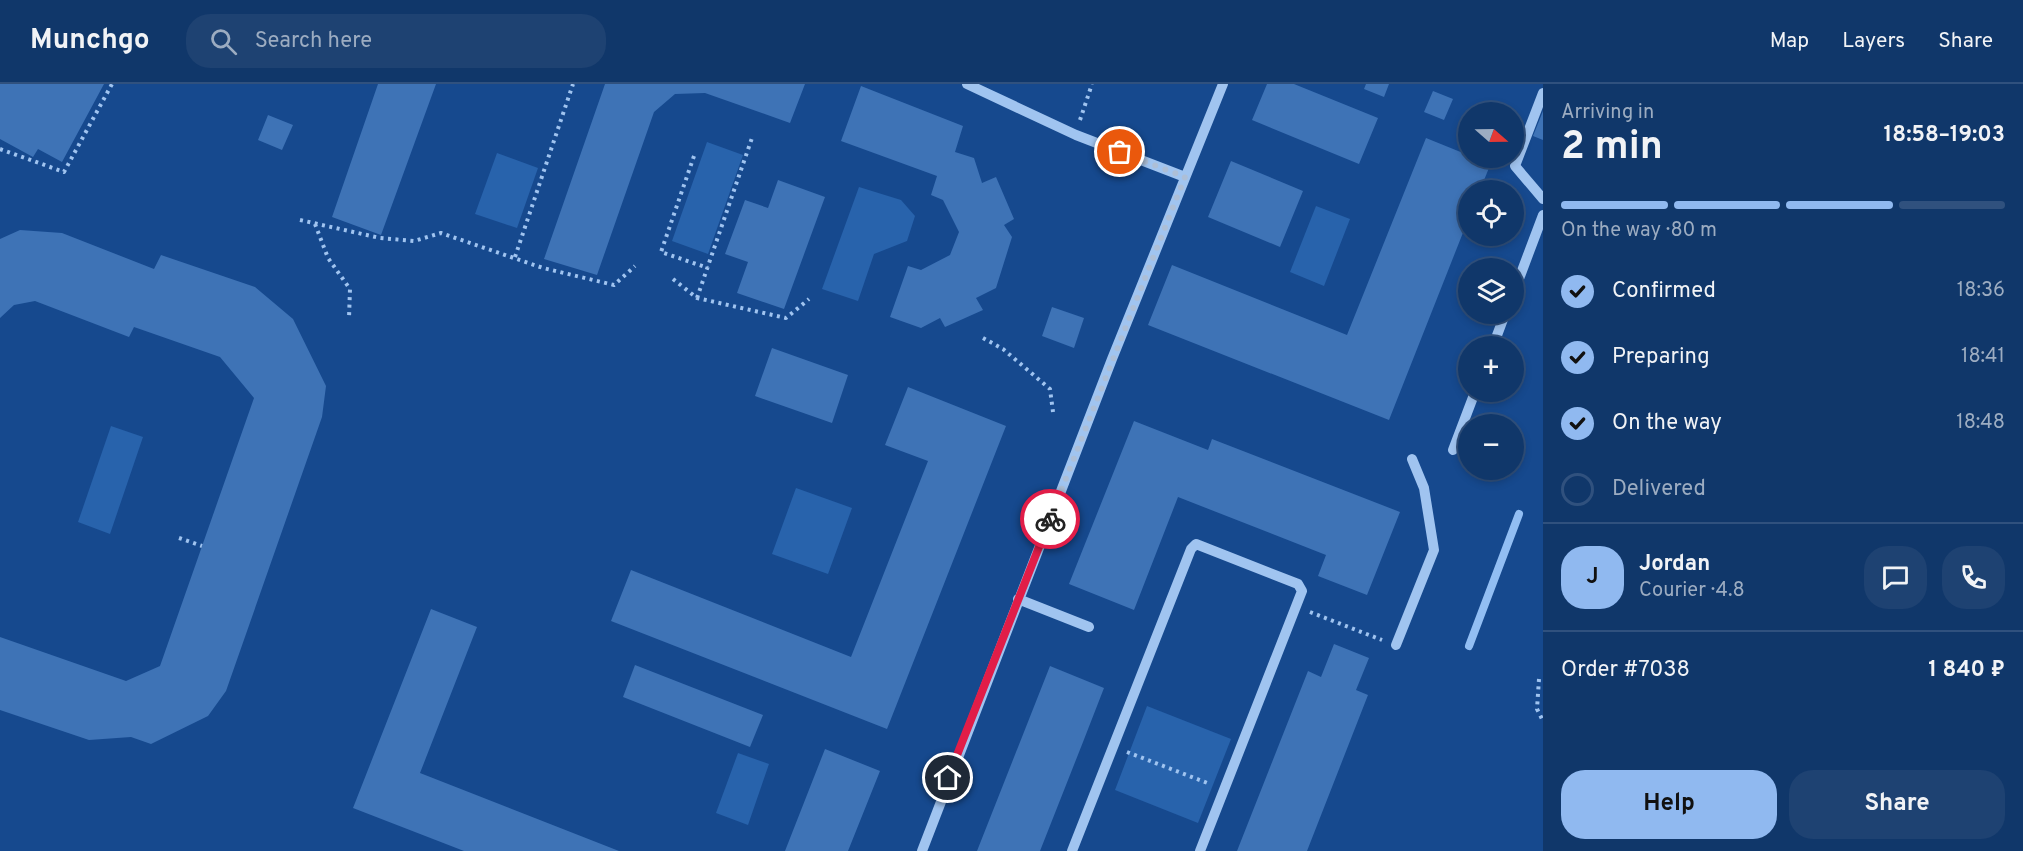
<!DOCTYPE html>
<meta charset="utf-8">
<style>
body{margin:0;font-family:Overpass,sans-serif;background:#1e4272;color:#f1f3f6;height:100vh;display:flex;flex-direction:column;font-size:22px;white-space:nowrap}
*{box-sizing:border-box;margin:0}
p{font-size:20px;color:#9cacc1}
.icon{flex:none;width:33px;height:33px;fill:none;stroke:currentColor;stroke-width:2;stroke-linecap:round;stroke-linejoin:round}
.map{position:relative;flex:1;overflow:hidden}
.drawer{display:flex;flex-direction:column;background:#10376a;width:480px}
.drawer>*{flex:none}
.needle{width:39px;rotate:110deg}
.fabs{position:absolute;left:1458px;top:18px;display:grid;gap:12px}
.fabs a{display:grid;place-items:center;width:66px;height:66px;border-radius:50%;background:#10376a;box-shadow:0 3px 9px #0003,0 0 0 2px #30517e;font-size:30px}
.pin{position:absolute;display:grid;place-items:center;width:51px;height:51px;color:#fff;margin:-26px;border:3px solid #fff;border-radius:50%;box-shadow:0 2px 6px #0007}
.courier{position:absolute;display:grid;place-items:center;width:60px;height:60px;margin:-30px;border:4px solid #e11d48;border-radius:50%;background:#fff;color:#222;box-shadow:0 2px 8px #0007}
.headline em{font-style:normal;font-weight:700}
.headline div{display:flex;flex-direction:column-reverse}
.headline{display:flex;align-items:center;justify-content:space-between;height:102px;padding:0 18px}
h1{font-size:39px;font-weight:700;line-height:45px}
.bar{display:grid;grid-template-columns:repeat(4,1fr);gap:9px 6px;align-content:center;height:72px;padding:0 18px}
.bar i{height:8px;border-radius:4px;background:#30517e}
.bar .on{background:#90b9f0}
.bar p{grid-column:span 4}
.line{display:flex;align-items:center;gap:15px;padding:0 18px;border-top:2px solid #30517e}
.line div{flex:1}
.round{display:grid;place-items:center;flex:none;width:63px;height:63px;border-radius:24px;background:#1e4272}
ol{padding:0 18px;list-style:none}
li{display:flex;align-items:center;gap:18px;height:66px}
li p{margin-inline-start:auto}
li .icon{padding:6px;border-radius:50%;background:#90b9f0;color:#111;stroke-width:4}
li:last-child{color:#9cacc1}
li i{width:33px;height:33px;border:3px solid #30517e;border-radius:50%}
.primary-button{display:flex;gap:12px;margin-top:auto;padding:12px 18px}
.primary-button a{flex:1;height:69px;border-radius:24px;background:#90b9f0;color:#111;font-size:24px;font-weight:700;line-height:69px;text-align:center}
.primary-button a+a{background:#1e4272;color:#f1f3f6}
header{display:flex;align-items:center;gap:36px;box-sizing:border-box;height:84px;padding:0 30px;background:#10376a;border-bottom:2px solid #30517e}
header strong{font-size:28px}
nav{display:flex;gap:33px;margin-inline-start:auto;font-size:21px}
.search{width:420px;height:54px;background:#1e4272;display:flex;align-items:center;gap:15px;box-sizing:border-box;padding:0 21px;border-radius:24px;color:#9cacc1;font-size:22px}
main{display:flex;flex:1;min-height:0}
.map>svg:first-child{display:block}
.green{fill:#2863ac}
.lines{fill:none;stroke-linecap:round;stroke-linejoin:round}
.stream{stroke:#92bef3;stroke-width:8}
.building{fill:#3e73b6}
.path{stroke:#a0c4f0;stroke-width:4;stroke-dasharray:3 4.5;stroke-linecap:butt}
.minor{stroke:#a0c4f0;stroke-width:10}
.done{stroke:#adbfd7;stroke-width:6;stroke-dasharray:0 10.8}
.route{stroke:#e11d48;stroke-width:8}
</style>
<header>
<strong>Munchgo</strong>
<div class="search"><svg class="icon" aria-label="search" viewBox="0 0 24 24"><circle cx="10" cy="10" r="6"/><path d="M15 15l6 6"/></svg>Search here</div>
<nav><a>Map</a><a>Layers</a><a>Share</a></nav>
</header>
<main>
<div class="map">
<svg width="1543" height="767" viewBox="0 0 1543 767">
<rect width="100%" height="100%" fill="#16498e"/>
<path class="green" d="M707,58L743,71L708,170L672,157Z
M497,69L538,84L517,144L475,130Z
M859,103L901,116L915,132L907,157L874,170L858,217L822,205Z
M1316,122L1350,135L1324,202L1290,188Z
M111,342L143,353L110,450L78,438Z
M796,404L852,424L828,490L772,470Z
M1147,622L1231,655L1198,739L1115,706Z
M738,669L769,680L748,741L716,729Z"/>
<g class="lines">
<path class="stream" d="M1469,562L1519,430"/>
</g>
<path class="building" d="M0,0H104L62,78L38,65L33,73L0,55Z
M378,0H436L381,151L332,133Z
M605,0H805L790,39L705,9L675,10L654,28L597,191L544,175Z
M1267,0H1294L1378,34L1359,80L1252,36Z
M1366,0H1389L1384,13L1364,5Z
M861,2L963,42L955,68L974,74L982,99L996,93L1014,135L1004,141L1012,153L996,204L976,214L983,226L945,243L940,234L921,244L890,233L908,182L921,186L950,171L959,148L943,116L931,111L937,92L841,57Z
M1433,7L1453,15L1444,36L1424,28Z
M1543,27V56L1533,52Z
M268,31L293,41L282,66L258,56Z
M1426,54L1468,71V74L1491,79L1480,106H1468V136L1389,336L1148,241L1172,181L1347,251Z
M1231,77L1303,107L1280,163L1208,133Z
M778,96L825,113L784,225L737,209L748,178L725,170L745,116L768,124Z
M20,146L62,149L154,185L161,171L255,203L293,235L326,302L322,333L226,607L208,632L151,660L131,653L89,656L0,626V553L126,597L160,582L254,314L220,273L134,243L129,253L35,217L14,221L0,234V155Z
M1052,223L1084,234L1074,264L1042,252Z
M772,264L848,291L832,339L755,312Z
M908,303L1006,342L887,645L611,537L631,486L851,573L928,377L885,361Z
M1134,337L1208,366L1212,355L1400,428L1367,511L1318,492L1326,471L1178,413L1134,526L1069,500Z
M431,525L477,543L420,689L619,767H464L353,724Z
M1334,560L1369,574L1356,606L1368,611L1307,767H1237L1308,587L1321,593Z
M635,581L763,631L750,663L623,613Z
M1050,582L1104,604L1083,658L1040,767H977Z
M825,665L880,687L848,767H785Z"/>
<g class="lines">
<path class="path" d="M1080,36L1092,0
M0,65L64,88L112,0
M694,72L661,168L708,184
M300,136L380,154L414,157L441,149L543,184L614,201L635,182
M315,140L328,174L350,205L349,234
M515,173L573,0
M673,195L697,214L786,234L809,215
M697,214L753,51
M983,254L1003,265L1050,305L1053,328
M179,454L202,462
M1310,528L1382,556
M1539,595L1537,625L1543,637
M1127,668L1210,700"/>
<path class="minor" d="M967,0L1076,51L1185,93
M1543,9L1515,82L1543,115
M1514,208L1543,131
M1493,262L1505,230
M1453,366L1475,308
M1018,515L1089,543
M1396,561L1434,466L1424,404L1412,375
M922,767L1112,275L1223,0
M1072,767L1191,465L1196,460L1298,500L1302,507L1200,767"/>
</g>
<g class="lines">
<path class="done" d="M1050,435L1185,93L1120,68"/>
<path class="route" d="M948,694L1050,435"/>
</g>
</svg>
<div class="fabs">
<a><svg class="needle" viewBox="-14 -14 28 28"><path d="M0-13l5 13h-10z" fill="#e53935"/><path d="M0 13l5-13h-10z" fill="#9cacc1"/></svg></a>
<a><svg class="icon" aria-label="locate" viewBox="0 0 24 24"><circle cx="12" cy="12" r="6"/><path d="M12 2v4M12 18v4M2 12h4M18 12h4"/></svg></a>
<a><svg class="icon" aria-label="layers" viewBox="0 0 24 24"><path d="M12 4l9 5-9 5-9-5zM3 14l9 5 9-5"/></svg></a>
<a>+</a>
<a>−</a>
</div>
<div class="pin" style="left:1120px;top:68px;background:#ea580c"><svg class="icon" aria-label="bag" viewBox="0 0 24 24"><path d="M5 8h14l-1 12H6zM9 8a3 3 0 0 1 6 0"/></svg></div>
<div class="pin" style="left:948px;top:694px;background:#1f2937"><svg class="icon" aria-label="home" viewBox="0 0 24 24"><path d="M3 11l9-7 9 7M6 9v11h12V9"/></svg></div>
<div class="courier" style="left:1050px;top:435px"><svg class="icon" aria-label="bike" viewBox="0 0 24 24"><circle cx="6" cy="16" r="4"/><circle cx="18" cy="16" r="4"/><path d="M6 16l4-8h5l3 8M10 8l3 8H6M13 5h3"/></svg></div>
</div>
<section class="drawer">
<div class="headline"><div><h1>2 min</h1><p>Arriving in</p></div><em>18:58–19:03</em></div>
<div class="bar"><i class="on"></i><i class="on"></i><i class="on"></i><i></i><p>On the way · 80 m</p></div>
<ol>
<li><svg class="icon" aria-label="check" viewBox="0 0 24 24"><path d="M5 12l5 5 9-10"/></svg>Confirmed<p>18:36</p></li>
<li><svg class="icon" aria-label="check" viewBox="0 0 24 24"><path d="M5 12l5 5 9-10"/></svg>Preparing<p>18:41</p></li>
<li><svg class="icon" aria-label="check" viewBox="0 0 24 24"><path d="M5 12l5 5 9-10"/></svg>On the way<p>18:48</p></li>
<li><i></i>Delivered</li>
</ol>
<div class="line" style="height:108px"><b class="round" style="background:#90b9f0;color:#111">J</b><div><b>Jordan</b><p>Courier · 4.8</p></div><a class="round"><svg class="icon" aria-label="chat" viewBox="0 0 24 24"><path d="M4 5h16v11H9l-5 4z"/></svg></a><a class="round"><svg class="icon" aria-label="phone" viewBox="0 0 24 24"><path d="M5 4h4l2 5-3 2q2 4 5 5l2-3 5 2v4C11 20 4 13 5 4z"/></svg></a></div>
<div class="line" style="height:78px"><div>Order #7038</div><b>1 840 ₽</b></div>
<div class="primary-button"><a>Help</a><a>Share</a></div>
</section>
</main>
